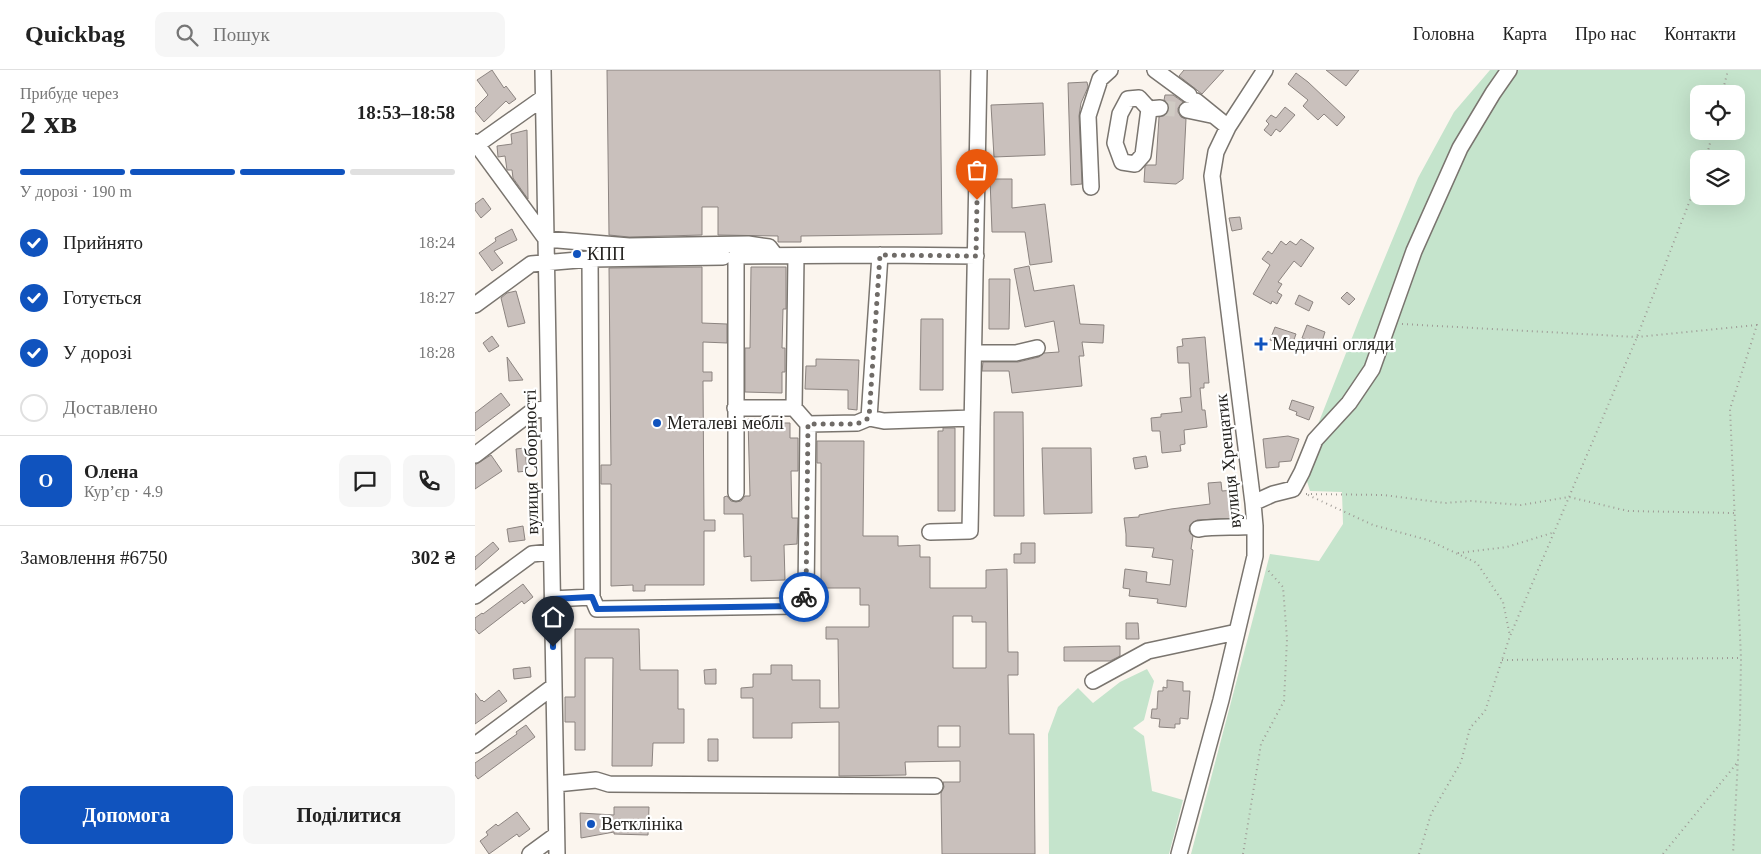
<!DOCTYPE html>
<html lang="uk">
<meta charset="utf-8">
<style>
body{margin:0;font-family:Georgia,serif;background:#f6f6f6;color:#222;height:100vh;display:flex;flex-direction:column;font-size:19px;white-space:nowrap}
*{box-sizing:border-box;margin:0}
p{font-size:16px;color:#767676}
.icon{flex:none;width:28px;height:28px;fill:none;stroke:currentColor;stroke-width:2;stroke-linecap:round;stroke-linejoin:round}
.map{position:relative;flex:1;overflow:hidden}
.sheet{display:flex;flex-direction:column;background:#fff;width:475px}
.sheet>*{flex:none}
.tools{position:absolute;left:1215px;top:15px;display:grid;gap:10px}
.tools a{display:grid;place-items:center;width:55px;height:55px;border-radius:10px;background:#fff;box-shadow:0 5px 20px #0002;font-size:25px}
.pin{position:absolute;display:grid;place-items:center;width:42px;height:42px;color:#fff;margin:-51px -21px;border-radius:50% 50% 50% 0;rotate:-45deg;box-shadow:0 0 5px #0007}
.pin .icon{rotate:45deg}
.courier{position:absolute;display:grid;place-items:center;width:50px;height:50px;margin:-25px;border:4px solid #1053be;border-radius:50%;background:#fff;color:#222;box-shadow:0 1px 6px #0007}
.head em{font-style:normal;font-weight:700}
.head div{display:flex;flex-direction:column-reverse}
.head{display:flex;align-items:center;justify-content:space-between;height:85px;padding:0 20px}
h1{font-size:32px;font-weight:700;line-height:38px}
.bar{display:grid;grid-template-columns:repeat(4,1fr);gap:8px 5px;align-content:center;height:60px;padding:0 20px}
.bar i{height:6px;border-radius:4px;background:#e0e0e0}
.bar .on{background:#1053be}
.bar p{grid-column:span 4}
.line{display:flex;align-items:center;gap:12px;padding:0 20px;border-top:1px solid #e0e0e0}
.line div{flex:1}
.round{display:grid;place-items:center;flex:none;width:52px;height:52px;border-radius:10px;background:#f6f6f6}
ol{padding:0 20px;list-style:none}
li{display:flex;align-items:center;gap:15px;height:55px}
li p{margin-inline-start:auto}
li .icon{padding:5px;border-radius:50%;background:#1053be;color:#fff;stroke-width:4}
li:last-child{color:#767676}
li i{width:28px;height:28px;border:2px solid #e0e0e0;border-radius:50%}
.action{display:flex;gap:10px;margin-top:auto;padding:10px 20px}
.action a{flex:1;height:58px;border-radius:10px;background:#1053be;color:#fff;font-size:20px;font-weight:700;line-height:58px;text-align:center}
.action a+a{background:#f6f6f6;color:#222}
header{display:flex;align-items:center;gap:30px;box-sizing:border-box;height:70px;padding:0 25px;background:#fff;border-bottom:1px solid #e0e0e0}
header strong{font-size:24px}
nav{display:flex;gap:28px;margin-inline-start:auto;font-size:18px}
.search{width:350px;height:45px;background:#f6f6f6;display:flex;align-items:center;gap:12px;box-sizing:border-box;padding:0 18px;border-radius:10px;color:#767676;font-size:19px}
main{display:flex;flex:1;min-height:0}
.map>svg:first-child{display:block}
.green{fill:#c5e4cc;fill-rule:evenodd}
.building{fill:#c9c0bc;stroke:#8c8480;fill-rule:evenodd}
.lines{fill:none;stroke-linecap:round;stroke-linejoin:round}
.minor-tunnel{stroke:#d0cbc4;stroke-width:15;stroke-dasharray:15 8;stroke-linecap:butt}
.minor-casing{stroke:#7a756f;stroke-width:18}
.path{stroke:#9e9a95;stroke-width:2;stroke-dasharray:1 4;stroke-linecap:butt}
.minor{stroke:#fff;stroke-width:15}
.done{stroke:#6f6b67;stroke-width:5;stroke-dasharray:0 9}
.route{stroke:#1053be;stroke-width:6}
.poi-dot{fill:#1053be;stroke:#fff;stroke-width:2}
.labels{text-anchor:middle;dominant-baseline:central;stroke-width:4.5;stroke-linejoin:round;paint-order:stroke}
.poi-label{font-size:18px;fill:#23211e;stroke:#fff;text-anchor:start}
.street-label{font-size:18px;fill:#23211e;stroke:#fff}
</style>
<header>
<strong>Quickbag</strong>
<div class="search"><svg class="icon" aria-label="search" viewBox="0 0 24 24"><circle cx="10" cy="10" r="6"/><path d="M15 15l6 6"/></svg>Пошук</div>
<nav><a>Головна</a><a>Карта</a><a>Про нас</a><a>Контакти</a></nav>
</header>
<main>
<section class="sheet">
<div class="head"><div><h1>2 хв</h1><p>Прибуде через</p></div><em>18:53–18:58</em></div>
<div class="bar"><i class="on"></i><i class="on"></i><i class="on"></i><i></i><p>У дорозі · 190 m</p></div>
<ol>
<li><svg class="icon" aria-label="check" viewBox="0 0 24 24"><path d="M5 12l5 5 9-10"/></svg>Прийнято<p>18:24</p></li>
<li><svg class="icon" aria-label="check" viewBox="0 0 24 24"><path d="M5 12l5 5 9-10"/></svg>Готується<p>18:27</p></li>
<li><svg class="icon" aria-label="check" viewBox="0 0 24 24"><path d="M5 12l5 5 9-10"/></svg>У дорозі<p>18:28</p></li>
<li><i></i>Доставлено</li>
</ol>
<div class="line" style="height:90px"><b class="round" style="background:#1053be;color:#fff">О</b><div><b>Олена</b><p>Кур’єр · 4.9</p></div><a class="round"><svg class="icon" aria-label="chat" viewBox="0 0 24 24"><path d="M4 5h16v11H9l-5 4z"/></svg></a><a class="round"><svg class="icon" aria-label="phone" viewBox="0 0 24 24"><path d="M5 4h4l2 5-3 2q2 4 5 5l2-3 5 2v4C11 20 4 13 5 4z"/></svg></a></div>
<div class="line" style="height:65px"><div>Замовлення #6750</div><b>302 ₴</b></div>
<div class="action"><a>Допомога</a><a>Поділитися</a></div>
</section>
<div class="map">
<svg width="1286" height="784" viewBox="0 0 1286 784">
<rect width="100%" height="100%" fill="#fbf5ee"/>
<path class="green" d="M1015,0H1286V784H716L795,484L844,491L868,454L867,422L835,421L827,395L884,250L943,108L979,42ZM1224,24H1261V61H1224ZM1224,89H1261V126H1224Z
M672,599L679,611L669,650L658,658L669,666L677,721L708,730L694,784H574L573,664L583,637L603,618L618,633L645,612Z"/>
<path class="building" d="M17,0L29,18L31,16L41,29L34,34L31,31L9,52L0,41V38L13,25L2,10Z
M132,0H465L467,164L326,166V172H303V166L243,165V137H227V165L154,167L134,165Z
M709,0H749L727,24L704,6Z
M851,0H884L871,16Z
M821,3L833,12L870,47L862,56L849,44L843,50L828,36L833,30L813,14Z
M612,12L613,17L606,33L604,46L607,114L596,115L593,13Z
M690,25H698L708,32L703,38V42L706,47L711,49L708,109L701,114L669,112L670,96L672,95H681L684,47L691,45L694,38L693,33L689,30Z
M568,33L570,85L519,87L516,35Z
M810,37L820,45L805,62L801,59L796,66L789,60L794,54L791,51L796,45L801,48Z
M52,60L53,129L38,108L37,100H32L30,86L23,87L22,76L37,74L36,64Z
M515,109H537V138L570,134L577,192L555,195L550,162H517Z
M8,128L16,139L6,148L0,140V134Z
M765,147L767,159L757,161L754,148Z
M37,159L42,170L19,181L28,193L17,201L4,183L21,171L20,168Z
M826,169L839,178L826,197L819,191L803,212L807,214L802,222L807,225L802,234L797,231L796,234L778,224L795,195L787,189L793,181L797,184L806,171L811,175L815,171L821,175Z
M554,196L559,221L599,215L605,254L629,255L628,273L607,272L609,286H604L607,316L537,323L534,301H507L508,292H543L564,287L569,283L584,282L579,251L550,257L539,199Z
M227,197V253L252,254V273L228,272V302H237V311H228L229,450H240V461H229V515H170V521H158V515L136,516V414H126V395H136L134,198Z
M276,197H311V239H308L307,278H310V302H307V323L270,322V278H275Z
M514,209H535L534,259H514Z
M41,221L50,253L33,257L26,228L32,223Z
M872,222L880,229L874,235L866,228Z
M824,225L838,232L834,241L820,234Z
M446,249H468V320H445Z
M832,255L850,262L846,275L827,268Z
M800,257L821,264L816,278L795,270Z
M17,266L24,276L14,282L8,273Z
M730,267L734,313H729V318H725L727,340H730L732,357L709,360L710,374L705,375L706,381L687,383L685,361H677L676,348L686,347V344L707,342L705,328L716,327L714,293H703L702,277L708,276L707,269Z
M32,287L48,310L34,311Z
M341,289L384,290L382,340L373,339V320L330,319L331,296H341Z
M26,323L35,335L0,361V343Z
M817,330L839,337L834,350L821,345L822,342L814,339Z
M519,342H548L549,446H519Z
M273,349H306V353H315V368H323V401H316L317,448H323L322,474L309,475L310,510L276,511V486L269,487L268,444H249V427L252,426L256,431L261,432L266,431L270,426H275Z
M468,358H480V441H463V361H468Z
M813,366L824,369L816,391L804,392V397L791,398L788,369Z
M342,371H389L388,466H423V476L445,475V487H455V518H511V500L532,499L533,582H543V605H533L534,664H559L560,784H467L466,723L469,717L468,712H485V691L430,692L431,705L364,706V652L317,653V668H278V628H266V618L278,617V604H296V595H317V610H345V638H364L363,569H351V557H394V535H385V518H346V393H342ZM478,546H497V552H511V598H478ZM463,656H485V677H463Z
M50,378L52,401L43,402L41,379Z
M567,378H616L617,443L569,444Z
M16,385L27,401L0,419V395Z
M671,386L673,397L660,399L658,388Z
M746,412L747,421L760,420L765,448L722,450L715,455L714,461L718,466L716,479L718,480L711,537L682,533L683,529L654,526L655,519L648,518L650,499L672,502L671,512L695,515L698,490L677,487L679,478L651,476V464L649,448L664,447V445L696,439L735,434L733,413Z
M48,456L50,470L34,472L32,459Z
M18,472L24,479L0,500V487Z
M546,473H560V493H539V484H546Z
M48,514L58,527L49,534L47,531L4,564L0,559V548L7,543L8,544Z
M651,553H663L664,569H651Z
M100,559H164L165,600H203V639H209V673H178L177,696H137L138,588H110V680H100V652H90V627H100Z
M645,576V586L635,591H589V577Z
M55,597L56,607L39,609L38,599Z
M241,599V614H230L229,600Z
M692,610L708,612V621H715L713,649L705,648V654H700V658L684,657L685,649L676,648L677,639H682L683,621H688V617L692,618Z
M24,620L32,631L0,654V623L6,631L7,630L9,632Z
M51,655L60,667L3,709L0,705V693L42,664L41,662Z
M233,669H243V691H233Z
M139,737H174L173,765L139,764V762L106,768L105,743L139,745Z
M42,742L55,759L44,767L42,764L14,784L5,771L13,765L11,762L21,754L23,756Z"/>
<g class="lines">
<path class="minor-tunnel" d="M685,38L712,40"/>
<g class="minor-casing">
<path id="minor" d="M68,0L82,784
M680,0L714,25
M721,31L753,57
M674,39L664,28L653,29L645,44L640,73L647,92L660,94L668,85L674,39L685,38
M712,40L736,45
M0,72L71,169L154,176L273,174L294,177L300,185
M0,76L68,28
M616,117L613,46L625,9L635,0
M115,189L117,527
M0,235L56,194L115,189L248,187
M499,283H541L562,278
M260,338H319L333,354L382,353L394,348L409,351L497,348
M319,338L321,186
M394,348L405,185
M0,385L59,340L73,339
M261,423V186L405,185L501,186
M778,433L798,424L818,419L827,402L840,370L874,333L897,299L939,181L985,78L1018,23L1034,0
M723,459C742,456 761,458 780,456
M455,462L495,461L504,0
M0,526L57,484L76,482
M77,529L117,527L122,539L321,536L331,525L333,354
M618,611L673,581L762,562
M0,675L79,616
M81,714L121,710L134,714L460,716
M55,784L81,765
M704,784L746,630L780,486V456L778,433L737,106L741,82L753,57L790,0"/>
</g>
<path class="path" d="M1247,24L1253,0
M1231,89L1238,61
M927,254L1162,267L1282,255L1255,339L1266,588L1265,651L1258,784
M831,424L909,425L970,433L996,431L1046,435L1094,427L1153,441L1259,443
M833,425L898,455L953,470L1002,493L1028,532L1035,566
M983,483L1032,477L1080,462
M1027,590L1266,588
M768,784L786,674L809,631L812,569L808,517L791,498
M944,784L956,744L986,692L995,658L1010,641L1035,566L1162,267L1224,107
M1188,784L1262,693"/>
<use href="#minor" class="minor"/>
</g>
<g class="lines">
<path class="done" d="M329,527L331,525L333,354H382L394,348L405,185L501,186L502,130"/>
<path class="route" d="M78,577L77,529L117,527L122,539L321,536L329,527"/>
</g>
<g class="poi-dot">
<circle cx="102" cy="184" r="5"/>
<path d="M783.5 266.5h5v5h5v5h-5v5h-5v-5h-5v-5h5z"/>
<circle cx="182" cy="353" r="5"/>
<circle cx="116" cy="754" r="5"/>
</g>
<g class="labels">
<g class="poi-label">
<text x="112" y="184">КПП</text>
<text x="797" y="274">Медичні огляди</text>
<text x="192" y="353">Металеві меблі</text>
<text x="126" y="754">Ветклініка</text>
</g>
<g class="street-label">
<text transform="translate(753 391) rotate(-96)">вулиця Хрещатик</text>
<text transform="translate(56 392) rotate(-91)">вулиця Соборності</text>
</g>
</g>
</svg>
<div class="tools">
<a><svg class="icon" aria-label="locate" viewBox="0 0 24 24"><circle cx="12" cy="12" r="6"/><path d="M12 2v4M12 18v4M2 12h4M18 12h4"/></svg></a>
<a><svg class="icon" aria-label="layers" viewBox="0 0 24 24"><path d="M12 4l9 5-9 5-9-5zM3 14l9 5 9-5"/></svg></a>
</div>
<div class="pin" style="left:502px;top:130px;background:#ea580c"><svg class="icon" aria-label="bag" viewBox="0 0 24 24"><path d="M5 8h14l-1 12H6zM9 8a3 3 0 0 1 6 0"/></svg></div>
<div class="pin" style="left:78px;top:577px;background:#1f2937"><svg class="icon" aria-label="home" viewBox="0 0 24 24"><path d="M3 11l9-7 9 7M6 9v11h12V9"/></svg></div>
<div class="courier" style="left:329px;top:527px"><svg class="icon" aria-label="bike" viewBox="0 0 24 24"><circle cx="6" cy="16" r="4"/><circle cx="18" cy="16" r="4"/><path d="M6 16l4-8h5l3 8M10 8l3 8H6M13 5h3"/></svg></div>
</div>
</main>
